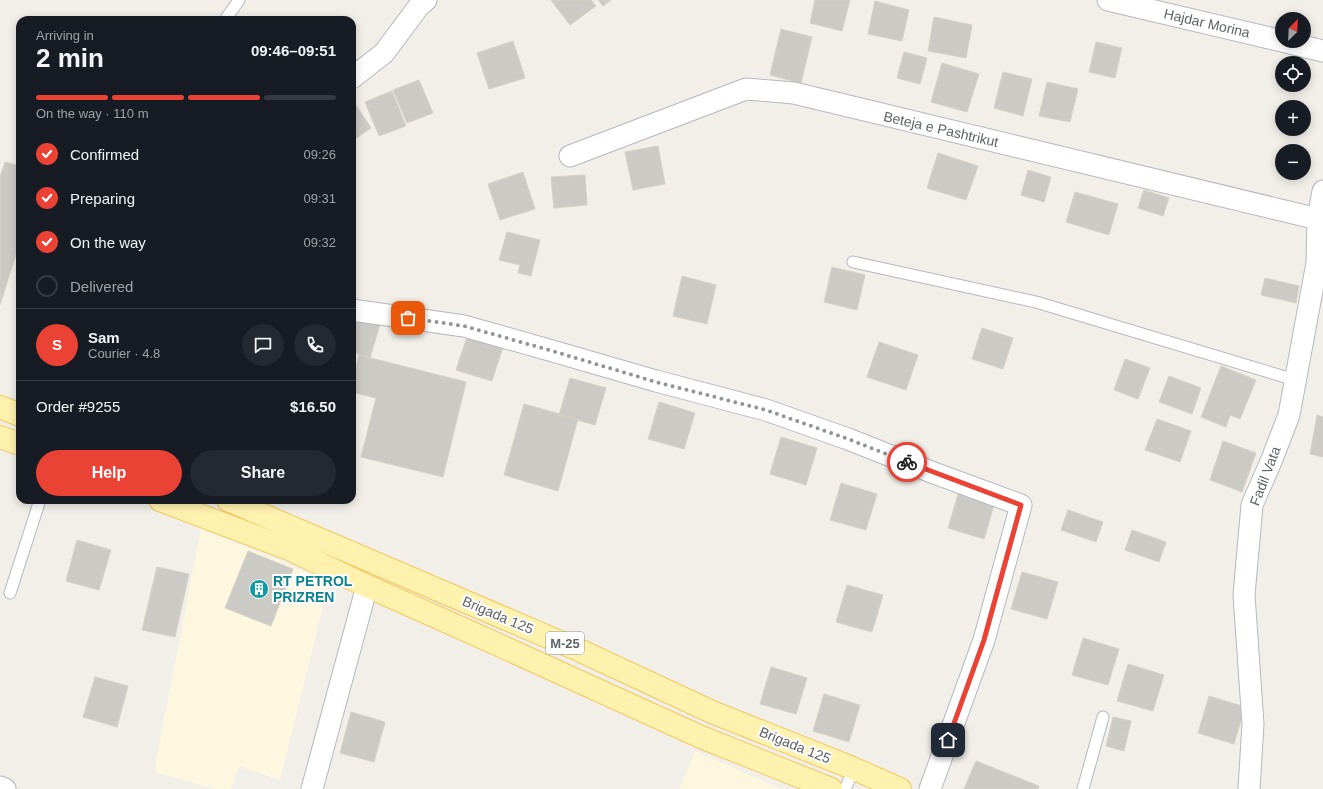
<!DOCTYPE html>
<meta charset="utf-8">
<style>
body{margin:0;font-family:Arial,sans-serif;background:#242831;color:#f1f3f6;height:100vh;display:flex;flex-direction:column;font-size:15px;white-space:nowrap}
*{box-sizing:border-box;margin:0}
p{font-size:13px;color:#9ea1a6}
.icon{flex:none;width:22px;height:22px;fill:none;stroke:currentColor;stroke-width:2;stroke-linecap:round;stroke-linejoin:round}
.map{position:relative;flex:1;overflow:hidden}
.sheet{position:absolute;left:16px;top:16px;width:340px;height:488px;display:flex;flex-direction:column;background:#171b24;border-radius:12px;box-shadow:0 2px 10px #0003}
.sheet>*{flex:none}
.needle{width:26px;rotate:24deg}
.controls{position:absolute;left:1275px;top:12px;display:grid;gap:8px}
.controls a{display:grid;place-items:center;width:36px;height:36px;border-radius:50%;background:#171b24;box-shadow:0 2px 10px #0003;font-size:20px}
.pin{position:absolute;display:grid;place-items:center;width:34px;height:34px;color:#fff;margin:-17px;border-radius:8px;box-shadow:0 2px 6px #0006}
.courier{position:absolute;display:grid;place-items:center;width:40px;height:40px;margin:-20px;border:3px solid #ea4335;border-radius:50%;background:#fff;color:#222;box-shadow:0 1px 5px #0007}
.overview em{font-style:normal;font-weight:700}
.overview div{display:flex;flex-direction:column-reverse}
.overview{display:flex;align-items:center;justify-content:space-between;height:68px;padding:0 20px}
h1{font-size:26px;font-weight:700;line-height:30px}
.bar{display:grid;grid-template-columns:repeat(4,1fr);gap:6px 4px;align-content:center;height:48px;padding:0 20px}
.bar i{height:5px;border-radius:3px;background:#363941}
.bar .selected{background:#ea4335}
.bar p{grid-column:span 4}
.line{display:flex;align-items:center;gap:10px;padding:0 20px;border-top:1px solid #363941}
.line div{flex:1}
.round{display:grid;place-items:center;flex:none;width:42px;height:42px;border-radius:21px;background:#242831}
ol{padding:0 20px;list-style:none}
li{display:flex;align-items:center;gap:12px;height:44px}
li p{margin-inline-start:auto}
li .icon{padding:4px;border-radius:50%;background:#ea4335;color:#fff;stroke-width:4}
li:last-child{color:#9ea1a6}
li i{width:22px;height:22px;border:2px solid #363941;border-radius:50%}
.cta{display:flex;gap:8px;margin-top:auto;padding:8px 20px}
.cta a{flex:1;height:46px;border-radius:24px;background:#ea4335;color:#fff;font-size:16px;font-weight:700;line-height:46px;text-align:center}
.cta a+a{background:#242831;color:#f1f3f6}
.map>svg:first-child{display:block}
.commercial{fill:#fef7e0}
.building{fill:#cccac5;stroke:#d6d1c6}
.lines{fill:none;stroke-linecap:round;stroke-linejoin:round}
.service-casing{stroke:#b5b8bc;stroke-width:13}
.minor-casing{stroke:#b5b8bc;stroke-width:23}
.primary-casing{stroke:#f2c960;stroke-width:24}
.service{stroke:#fff;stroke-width:11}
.minor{stroke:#fff;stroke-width:21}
.primary{stroke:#fff2af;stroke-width:22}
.done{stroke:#929495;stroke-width:4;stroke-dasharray:0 7.2}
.route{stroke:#ea4335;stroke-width:5}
.labels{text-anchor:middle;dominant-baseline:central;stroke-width:4;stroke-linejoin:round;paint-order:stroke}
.shield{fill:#fff;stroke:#8f9295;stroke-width:1}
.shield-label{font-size:13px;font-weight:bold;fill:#5f6368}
.street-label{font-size:14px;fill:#5f6368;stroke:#fff}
.culture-label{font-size:14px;font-weight:bold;fill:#0d838f;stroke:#fff;text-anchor:start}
</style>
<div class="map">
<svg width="1323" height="789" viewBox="0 0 1323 789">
<rect width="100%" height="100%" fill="#f1efe8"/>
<path class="commercial" d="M201,528L329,582L280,780L239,766L231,789H215L154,772Z
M695,751L781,789H679Z"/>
<path class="building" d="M551,0H591L596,6L570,25Z
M598,0H611L603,6Z
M815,0H850L842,31L810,23Z
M875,1L909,10L902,41L868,34Z
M934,17L972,25L966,58L928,51Z
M781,29L812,37L801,83L770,75Z
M513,41L525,78L489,89L477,53Z
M1096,42L1122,48L1115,78L1089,72Z
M904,52L927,58L920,84L897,78Z
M942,63L979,74L967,112L931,102Z
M1003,72L1032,79L1023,116L994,108Z
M419,80L433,113L407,123L393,90Z
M1047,82L1078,89L1070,122L1039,116Z
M392,91L406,126L379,136L365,102Z
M354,102L371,128L352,141V103Z
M658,146L665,184L633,190L625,152Z
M938,153L978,166L966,200L927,188Z
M5,162L20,166V242L0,305V177Z
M1028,170L1051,177L1044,202L1021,195Z
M523,172L535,209L500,220L488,184Z
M585,175L587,205L554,208L551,177Z
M1144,190L1169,198L1163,216L1138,208Z
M1075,192L1118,204L1109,235L1066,222Z
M507,232L540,240L531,276L518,273L520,265L499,260Z
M832,267L865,275L857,310L824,302Z
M682,276L716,285L707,324L673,316Z
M1265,278L1299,286L1296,303L1261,295Z
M352,312L381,321L370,358L352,352Z
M982,328L1013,338L1003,369L972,359Z
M468,334L504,344L492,381L456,370Z
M879,342L918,355L906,390L867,377Z
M359,355L466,382L443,477L361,457L376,398L352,392V385Z
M1125,359L1150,368L1138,399L1114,390Z
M1221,366L1256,380L1240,419L1230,415L1226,427L1201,417Z
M1169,376L1201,388L1192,414L1159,402Z
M570,378L606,388L595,425L559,415Z
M659,402L695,413L684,449L648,439Z
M524,404L578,419L558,491L504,475Z
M1317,415L1323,417V457L1310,454Z
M1157,419L1191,431L1180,462L1145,450Z
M781,437L817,448L806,485L770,474Z
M1223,441L1256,453L1242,492L1210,480Z
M841,483L877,494L866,530L830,520Z
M959,491L995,502L984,539L948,528Z
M1068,510L1103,522L1096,542L1061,530Z
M1132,530L1166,542L1159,562L1125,550Z
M77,540L111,550L99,590L66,581Z
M248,551L293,569L271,626L225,608Z
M157,567L189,574L175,637L142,630Z
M1022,572L1058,582L1047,619L1011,609Z
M847,585L883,595L872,632L836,622Z
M1083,638L1119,649L1108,685L1072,675Z
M1128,664L1164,675L1153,711L1117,701Z
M771,667L807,678L796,714L760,704Z
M95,677L128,686L117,727L83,717Z
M824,694L860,705L849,742L813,731Z
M1209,696L1245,707L1234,744L1198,733Z
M351,712L385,722L374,762L340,753Z
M1113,717L1131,721L1124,751L1106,746Z
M976,761L1039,786L1038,789H964Z"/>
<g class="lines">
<g class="service-casing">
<path id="service" d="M225,20L239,0
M853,262L1036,302L1295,380
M10,593L40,500
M845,789L854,769
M1083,789L1103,717"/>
</g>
<g class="minor-casing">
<path id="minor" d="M1108,0L1282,41
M1282,41L1323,51
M352,78L384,53L419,6L426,0
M570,156L746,89L794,93L1318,219
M352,310L464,326L549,350L656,381L766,410L848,439L934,473L1021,505L984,640L930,789
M0,787L5,789
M312,789L367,586
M1249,789L1253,724L1244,595L1252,505L1272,459L1289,415L1317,263L1318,219L1323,191"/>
</g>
<g class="primary-casing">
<path id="primary" d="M0,407L20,415
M0,437L20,444
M160,500L289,549L367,586L470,632L701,737L831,789
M228,500L581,651L712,712L850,767L900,789"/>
</g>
<use href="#service" class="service"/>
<use href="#minor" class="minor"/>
<use href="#primary" class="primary"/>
</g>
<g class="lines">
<path class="done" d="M408,318L464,326L549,350L656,382L766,410L848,439L907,462"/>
<path class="route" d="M907,462L1021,505L984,640L948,740"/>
</g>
<defs>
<g id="building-disc" transform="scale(1)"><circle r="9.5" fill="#0f9aa8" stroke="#fff"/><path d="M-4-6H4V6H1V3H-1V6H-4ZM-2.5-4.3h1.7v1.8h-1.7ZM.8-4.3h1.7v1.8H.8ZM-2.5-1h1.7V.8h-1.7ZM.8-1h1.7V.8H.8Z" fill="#fff"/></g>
</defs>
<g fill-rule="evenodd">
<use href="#building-disc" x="259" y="589"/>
</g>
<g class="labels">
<rect class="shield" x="546" y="632" width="38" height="22" rx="3"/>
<g class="shield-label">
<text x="565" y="643">M-25</text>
</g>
<g class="street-label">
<text transform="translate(1207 23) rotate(13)">Hajdar Morina</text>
<text transform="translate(941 129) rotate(13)">Beteja e Pashtrikut</text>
<text transform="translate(1265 476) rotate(-69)">Fadil Vata</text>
<text transform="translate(498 615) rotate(23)">Brigada 125</text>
<text transform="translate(795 745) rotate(22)">Brigada 125</text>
</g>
<g class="culture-label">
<text x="273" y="581">RT PETROL<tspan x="273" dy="16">PRIZREN</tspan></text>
</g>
</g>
</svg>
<div class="controls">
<a><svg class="needle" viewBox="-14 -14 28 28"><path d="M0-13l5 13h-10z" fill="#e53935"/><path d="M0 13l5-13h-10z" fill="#9ea1a6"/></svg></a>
<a><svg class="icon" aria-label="locate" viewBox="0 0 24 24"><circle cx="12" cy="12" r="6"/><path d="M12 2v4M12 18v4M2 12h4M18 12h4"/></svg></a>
<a>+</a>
<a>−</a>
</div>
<div class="pin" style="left:408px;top:318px;background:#ea580c"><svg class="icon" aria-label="bag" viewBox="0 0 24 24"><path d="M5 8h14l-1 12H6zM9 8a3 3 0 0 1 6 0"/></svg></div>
<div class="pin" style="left:948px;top:740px;background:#1f2937"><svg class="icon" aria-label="home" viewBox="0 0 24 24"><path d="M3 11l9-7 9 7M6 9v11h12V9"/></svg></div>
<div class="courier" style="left:907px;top:462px"><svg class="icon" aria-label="bike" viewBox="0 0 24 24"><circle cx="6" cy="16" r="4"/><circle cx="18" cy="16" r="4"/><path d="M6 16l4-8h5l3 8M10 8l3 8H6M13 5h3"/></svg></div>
<section class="sheet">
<div class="overview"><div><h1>2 min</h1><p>Arriving in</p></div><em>09:46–09:51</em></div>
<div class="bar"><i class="selected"></i><i class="selected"></i><i class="selected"></i><i></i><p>On the way · 110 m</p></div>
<ol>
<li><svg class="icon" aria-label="check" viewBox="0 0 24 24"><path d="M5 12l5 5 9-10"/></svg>Confirmed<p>09:26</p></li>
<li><svg class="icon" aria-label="check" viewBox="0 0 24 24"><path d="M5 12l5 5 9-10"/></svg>Preparing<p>09:31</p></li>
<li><svg class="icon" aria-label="check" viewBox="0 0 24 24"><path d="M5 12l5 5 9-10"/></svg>On the way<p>09:32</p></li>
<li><i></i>Delivered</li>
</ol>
<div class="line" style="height:72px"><b class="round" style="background:#ea4335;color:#fff">S</b><div><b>Sam</b><p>Courier · 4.8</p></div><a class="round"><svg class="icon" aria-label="chat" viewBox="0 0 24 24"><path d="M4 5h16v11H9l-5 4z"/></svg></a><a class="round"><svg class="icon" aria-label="phone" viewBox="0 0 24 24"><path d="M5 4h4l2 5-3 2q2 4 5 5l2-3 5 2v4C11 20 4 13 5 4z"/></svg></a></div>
<div class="line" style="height:52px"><div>Order #9255</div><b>$16.50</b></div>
<div class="cta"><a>Help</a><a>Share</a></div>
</section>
</div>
